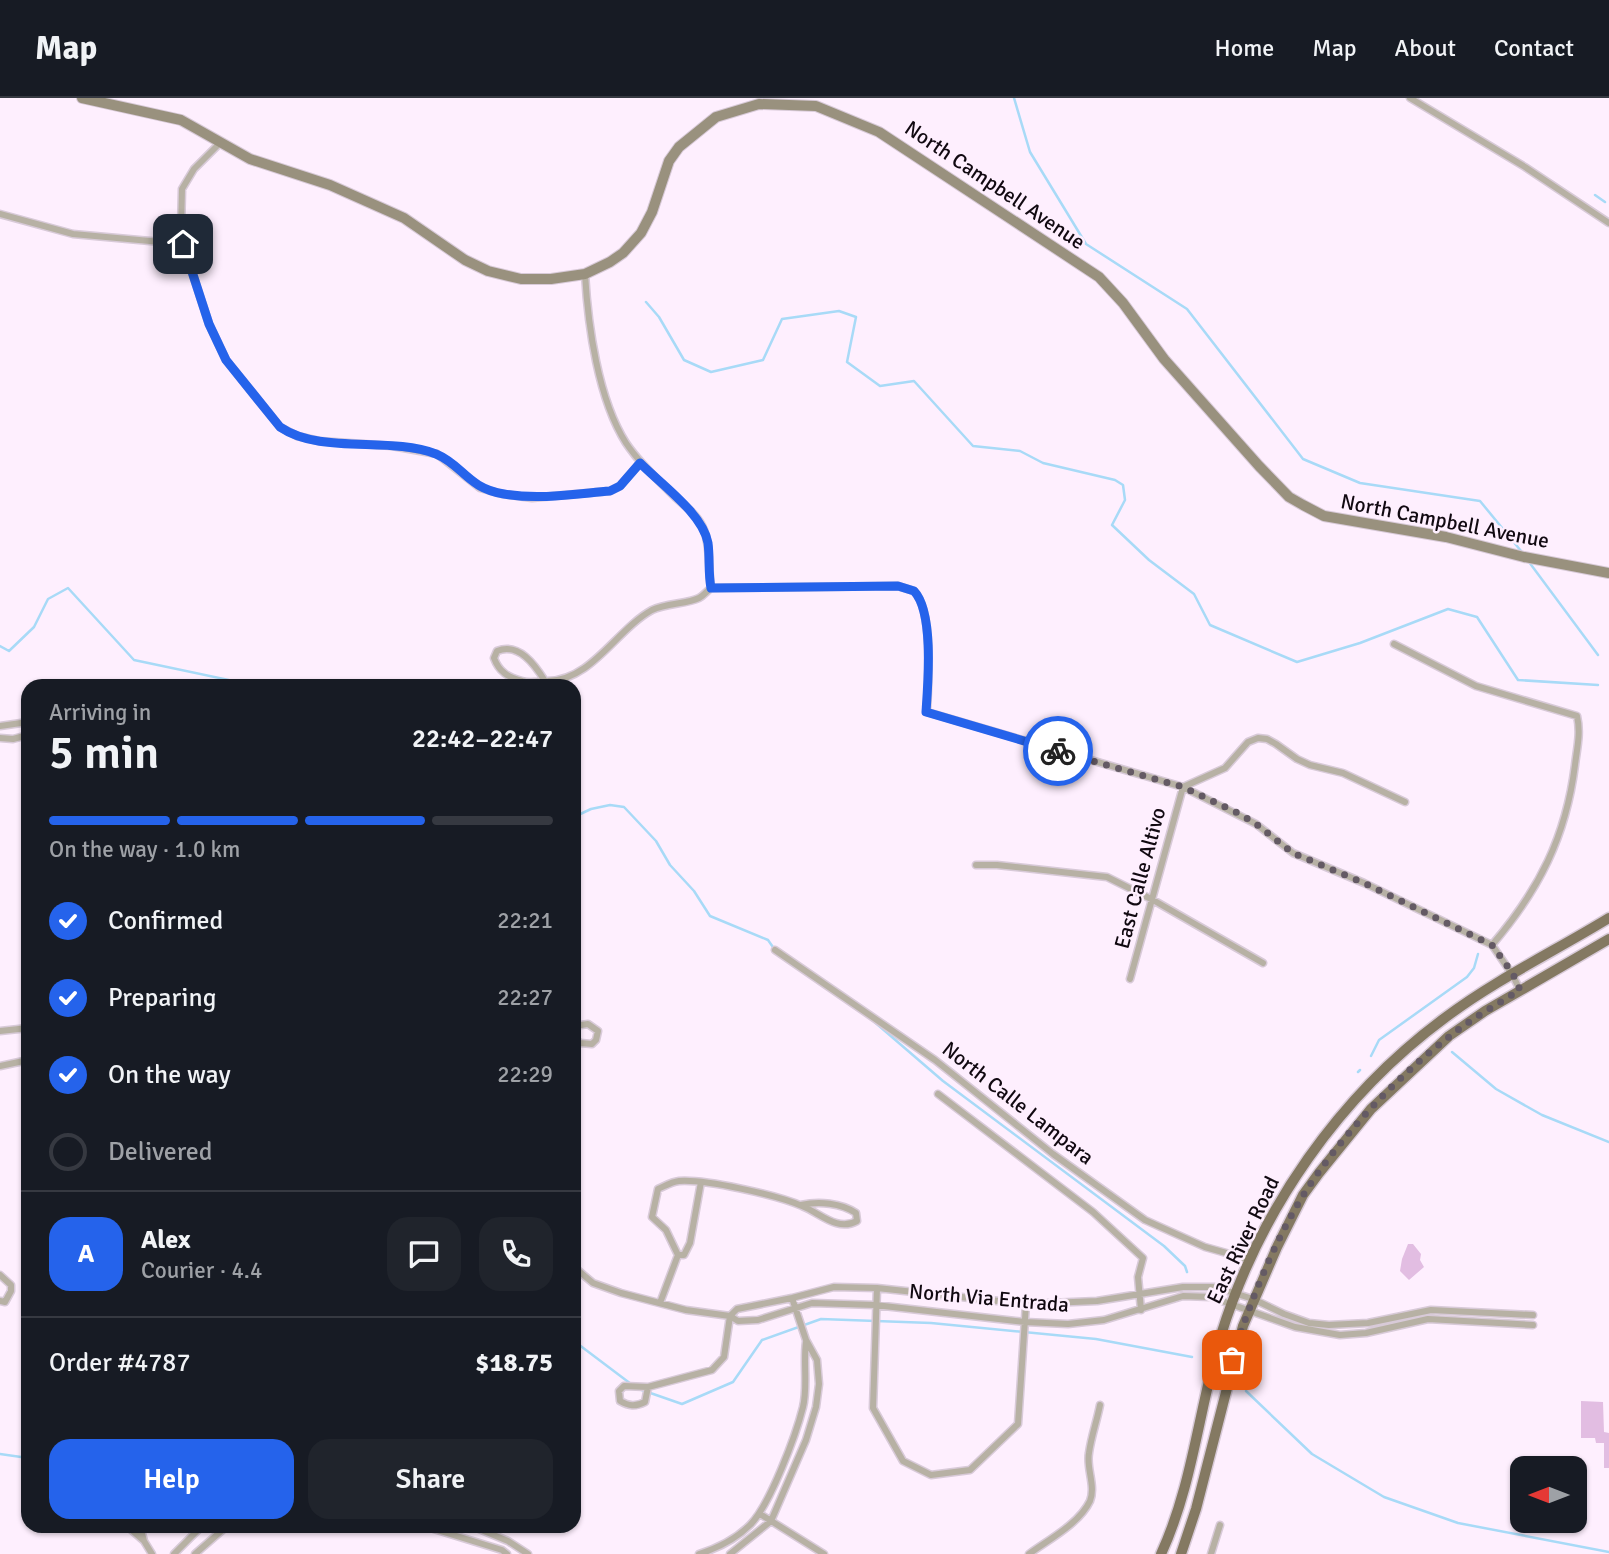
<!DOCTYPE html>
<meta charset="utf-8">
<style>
body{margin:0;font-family:Signika,sans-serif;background:#20242c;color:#f1f3f6;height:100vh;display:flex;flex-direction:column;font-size:26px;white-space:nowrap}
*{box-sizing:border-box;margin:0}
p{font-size:23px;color:#9ea1a6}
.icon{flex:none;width:38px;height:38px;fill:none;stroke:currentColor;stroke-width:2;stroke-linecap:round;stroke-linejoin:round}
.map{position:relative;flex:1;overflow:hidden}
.details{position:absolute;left:21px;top:581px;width:560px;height:854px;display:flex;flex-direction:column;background:#171b24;border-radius:21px;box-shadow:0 2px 5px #0004}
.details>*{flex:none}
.needle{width:46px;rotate:270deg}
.fabs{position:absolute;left:1510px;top:1358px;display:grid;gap:14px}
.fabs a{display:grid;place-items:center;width:77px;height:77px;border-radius:14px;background:#171b24;box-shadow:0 2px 5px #0004;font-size:35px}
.pin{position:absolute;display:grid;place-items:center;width:60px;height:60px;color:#fff;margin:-30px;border-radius:14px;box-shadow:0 4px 10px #0006}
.courier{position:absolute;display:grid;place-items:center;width:70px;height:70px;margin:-35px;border:5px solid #2563eb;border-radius:50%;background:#fff;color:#222;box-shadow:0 2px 9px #0007}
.head em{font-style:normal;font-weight:600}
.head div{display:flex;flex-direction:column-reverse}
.head{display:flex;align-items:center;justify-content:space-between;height:119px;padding:0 28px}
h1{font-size:46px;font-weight:600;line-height:52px}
.bar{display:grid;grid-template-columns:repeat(4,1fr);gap:10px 7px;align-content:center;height:84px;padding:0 28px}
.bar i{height:9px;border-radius:5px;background:#363941}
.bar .active{background:#2563eb}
.bar p{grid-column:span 4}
.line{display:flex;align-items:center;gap:18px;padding:0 28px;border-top:2px solid #363941}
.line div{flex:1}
.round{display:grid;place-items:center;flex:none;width:74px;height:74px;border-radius:21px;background:#20242c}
ol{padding:0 28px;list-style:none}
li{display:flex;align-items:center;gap:21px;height:77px}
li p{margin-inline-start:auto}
li .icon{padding:7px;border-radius:50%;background:#2563eb;color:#fff;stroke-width:4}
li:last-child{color:#9ea1a6}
li i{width:38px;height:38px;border:4px solid #363941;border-radius:50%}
.button{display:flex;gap:14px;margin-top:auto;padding:14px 28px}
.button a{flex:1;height:80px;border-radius:21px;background:#2563eb;color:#fff;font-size:28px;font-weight:600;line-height:80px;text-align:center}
.button a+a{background:#20242c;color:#f1f3f6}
header{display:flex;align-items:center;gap:42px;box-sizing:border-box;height:98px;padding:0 35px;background:#171b24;border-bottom:2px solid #363941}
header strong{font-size:33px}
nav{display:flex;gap:38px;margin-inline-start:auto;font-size:24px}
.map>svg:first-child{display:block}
.green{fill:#e2bde2}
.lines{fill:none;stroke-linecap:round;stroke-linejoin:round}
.stream{stroke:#a8daf7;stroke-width:2.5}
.minor-casing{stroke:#d8cad8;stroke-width:9}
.secondary-casing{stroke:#d8cad8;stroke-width:12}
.primary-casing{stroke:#d8cad8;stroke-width:13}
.minor{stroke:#b7b1a4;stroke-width:6}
.secondary{stroke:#99917e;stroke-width:10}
.primary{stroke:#847962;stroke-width:10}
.done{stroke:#645a64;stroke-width:7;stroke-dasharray:0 12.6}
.route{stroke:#2563eb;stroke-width:9}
.labels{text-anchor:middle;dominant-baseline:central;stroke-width:5;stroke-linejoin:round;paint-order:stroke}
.street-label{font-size:21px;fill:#110911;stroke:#feeffe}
</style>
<header>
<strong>Map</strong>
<nav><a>Home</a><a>Map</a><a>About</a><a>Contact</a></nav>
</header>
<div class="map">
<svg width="1609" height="1456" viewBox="0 0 1609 1456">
<rect width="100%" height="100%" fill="#feeffe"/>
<path class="green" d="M1408,1146H1413L1421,1156L1420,1162L1424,1169L1409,1182L1400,1173L1402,1161Z
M1581,1303L1603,1304L1604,1334L1609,1335V1370H1604V1345H1596L1595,1340H1581Z"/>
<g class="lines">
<path class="stream" d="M1014,0L1030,54L1086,146L1187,211L1303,361L1360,385L1480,403L1521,453
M1595,97L1605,104
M646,204L659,219L684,262L711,274L763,262L782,221L839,213L856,219L847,264L880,288L914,283L973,348L1020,353L1043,365L1115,382L1123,387L1125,402L1112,427L1149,462L1194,496L1210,527L1297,564L1360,545L1448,511L1477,519L1518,582L1598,587
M1529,464L1598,557
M0,548L9,553L34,529L48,501L68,490L134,562L257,588
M574,719L591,711L610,707L624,709L656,743L670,767L694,793L710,818L768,842L775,852
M871,921L943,983L1164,1148L1185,1168L1187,1174
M1452,954L1496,991L1542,1017L1609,1044
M1371,958L1379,942L1467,879L1474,870L1478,856
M1358,974L1360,972
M574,1243L631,1286
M636,1290L682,1306L733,1284L762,1242L821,1221L931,1225L1096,1241L1192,1259
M1246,1293L1312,1356L1384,1399L1458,1425L1609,1454
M0,1356L28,1360"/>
<g class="minor-casing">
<path id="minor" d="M1410,0L1525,69L1609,125
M221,44L194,71L182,91L181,131L183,146L209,226L226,262L280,329L297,338L319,343L392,348L437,356L480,390L502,396L532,400L610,393L620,388L640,365
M0,116L73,136L183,146
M585,176C588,228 598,301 626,345C640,366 659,383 676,400C687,410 699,418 704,432C711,450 708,471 711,490
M711,490L898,488L914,493C934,514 928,584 927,614L1183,689L1256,726L1293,755L1364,785L1492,847L1512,876L1520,892
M1394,546L1476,588L1577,618C1581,635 1577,650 1575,667C1566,739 1539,792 1492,847
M545,583C535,567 519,544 497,553L494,560C499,574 508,579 522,583C531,586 538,583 548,583C592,582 616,532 652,512C666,505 687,506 699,500C703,498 707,493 711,490
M0,628L28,624
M0,640L13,641L28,637
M976,767H997L1107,779L1153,802L1263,865
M775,852L935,962L1053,1056L1145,1122L1205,1149L1251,1162
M1130,881L1183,689L1225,670L1248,644L1258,640L1267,641L1276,646L1297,661L1310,667L1343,675L1405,704
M574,928L588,926L598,933L596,942L592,946L580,945L574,940
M0,933L28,930
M0,968L28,962
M938,996L1093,1114L1143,1160L1138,1179L1141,1212
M701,1084L690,1145L684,1157H678L666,1132L652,1119L658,1091C665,1088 671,1084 679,1083C705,1081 777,1097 802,1108C820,1115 837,1134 857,1123L856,1115C841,1105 819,1103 801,1107
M574,1169L593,1185L621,1195L686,1212L730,1218L724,1259L712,1272L648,1289L624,1288L619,1293L620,1303C629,1308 635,1309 645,1304L648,1289
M0,1177L11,1187V1193L5,1204L0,1203
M877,1190L873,1310L903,1363L931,1377L970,1372L1018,1326L1026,1206
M660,1205L678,1157
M1533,1227L1428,1221L1366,1235L1340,1237L1295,1229L1211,1199L1183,1198L1104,1222L1068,1226L1025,1224L875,1207L812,1205L758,1222L738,1223L730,1218L737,1211L792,1200L834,1189L877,1190L1026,1206L1097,1203L1183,1189H1215L1253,1201L1284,1216L1309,1225L1329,1227L1368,1225L1431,1212L1533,1217
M760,1416L824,1456
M127,1428L143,1442
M140,1428L144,1443L152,1456
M365,1428H424L502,1452L507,1456
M472,1428L508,1443L528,1456
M174,1456L202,1428
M195,1456L227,1428
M699,1456C718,1450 735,1442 750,1427C770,1407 796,1337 803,1309C808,1289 803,1265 806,1244
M730,1456L771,1423L806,1342L816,1309L819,1286L817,1262L806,1242L792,1200
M1029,1456C1048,1442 1079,1426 1090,1403C1096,1388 1086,1370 1089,1355C1091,1339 1097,1323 1100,1307
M1211,1456L1220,1427"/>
</g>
<g class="secondary-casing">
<path id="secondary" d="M82,0L181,22L250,61L330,87L404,120L465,162L488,173L521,181H551L585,176L610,164L623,155L641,135L652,114L669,63L679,49L716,19L759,6L816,8L879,34L1099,179L1123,205L1164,261L1259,368L1289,399L1303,407L1324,418L1446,439L1524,459L1609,475"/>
</g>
<g class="primary-casing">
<path id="primary" d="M1161,1456C1193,1387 1199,1309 1221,1237C1260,1111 1340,997 1446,919C1497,881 1555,853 1609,820
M1181,1456L1196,1411L1243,1228L1277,1149L1303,1097L1319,1075L1371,1011L1449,938L1485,913L1609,841"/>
</g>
<use href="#minor" class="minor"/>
<use href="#secondary" class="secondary"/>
<use href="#primary" class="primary"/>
</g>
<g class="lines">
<path class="done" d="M1058,653L1183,689L1240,716L1256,726L1293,755L1364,785L1492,847L1513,876L1520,892C1496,907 1471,921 1449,939C1395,980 1340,1039 1304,1096C1274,1144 1248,1208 1232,1262"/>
<path class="route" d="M183,146L209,226L226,262L280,329C321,357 389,338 436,356C463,367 467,390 504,396C539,402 575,396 610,393L620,388L640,365C661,386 703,416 708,445C710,460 708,475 711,490L898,488L914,493C934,514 928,585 926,614L1058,653"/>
</g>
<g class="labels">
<g class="street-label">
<text transform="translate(995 87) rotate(34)">North Campbell Avenue</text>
<text transform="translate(1445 423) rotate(11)">North Campbell Avenue</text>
<text transform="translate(1140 780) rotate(-75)">East Calle Altivo</text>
<text transform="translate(1018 1005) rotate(38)">North Calle Lampara</text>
<text transform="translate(1243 1142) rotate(-64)">East River Road</text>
<text transform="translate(989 1200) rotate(5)">North Via Entrada</text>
</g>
</g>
</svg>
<div class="fabs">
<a><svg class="needle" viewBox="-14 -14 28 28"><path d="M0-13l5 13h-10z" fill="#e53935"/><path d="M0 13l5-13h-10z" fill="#9ea1a6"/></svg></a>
</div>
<div class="pin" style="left:1232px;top:1262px;background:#ea580c"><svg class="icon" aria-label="bag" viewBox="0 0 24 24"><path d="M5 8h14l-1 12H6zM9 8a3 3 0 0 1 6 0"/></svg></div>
<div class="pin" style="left:183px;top:146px;background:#1f2937"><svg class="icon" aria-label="home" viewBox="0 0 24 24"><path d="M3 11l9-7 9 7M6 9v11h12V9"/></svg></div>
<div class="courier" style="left:1058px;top:653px"><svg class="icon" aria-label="bike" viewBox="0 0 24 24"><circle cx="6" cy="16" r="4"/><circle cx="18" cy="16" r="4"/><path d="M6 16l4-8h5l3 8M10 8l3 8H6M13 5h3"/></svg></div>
<section class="details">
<div class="head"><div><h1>5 min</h1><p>Arriving in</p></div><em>22:42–22:47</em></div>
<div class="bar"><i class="active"></i><i class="active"></i><i class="active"></i><i></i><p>On the way · 1.0 km</p></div>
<ol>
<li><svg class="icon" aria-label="check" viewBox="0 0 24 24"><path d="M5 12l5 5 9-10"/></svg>Confirmed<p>22:21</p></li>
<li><svg class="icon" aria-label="check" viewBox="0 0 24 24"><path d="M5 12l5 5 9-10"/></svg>Preparing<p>22:27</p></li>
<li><svg class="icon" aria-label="check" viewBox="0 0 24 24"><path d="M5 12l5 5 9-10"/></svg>On the way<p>22:29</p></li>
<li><i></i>Delivered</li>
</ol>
<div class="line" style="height:126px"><b class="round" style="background:#2563eb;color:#fff">A</b><div><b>Alex</b><p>Courier · 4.4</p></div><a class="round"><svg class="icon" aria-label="chat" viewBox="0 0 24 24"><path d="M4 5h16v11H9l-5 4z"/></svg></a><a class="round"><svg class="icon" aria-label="phone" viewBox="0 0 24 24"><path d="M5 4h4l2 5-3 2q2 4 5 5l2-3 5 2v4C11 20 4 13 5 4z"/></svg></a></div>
<div class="line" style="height:91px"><div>Order #4787</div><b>$18.75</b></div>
<div class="button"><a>Help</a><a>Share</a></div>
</section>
</div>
